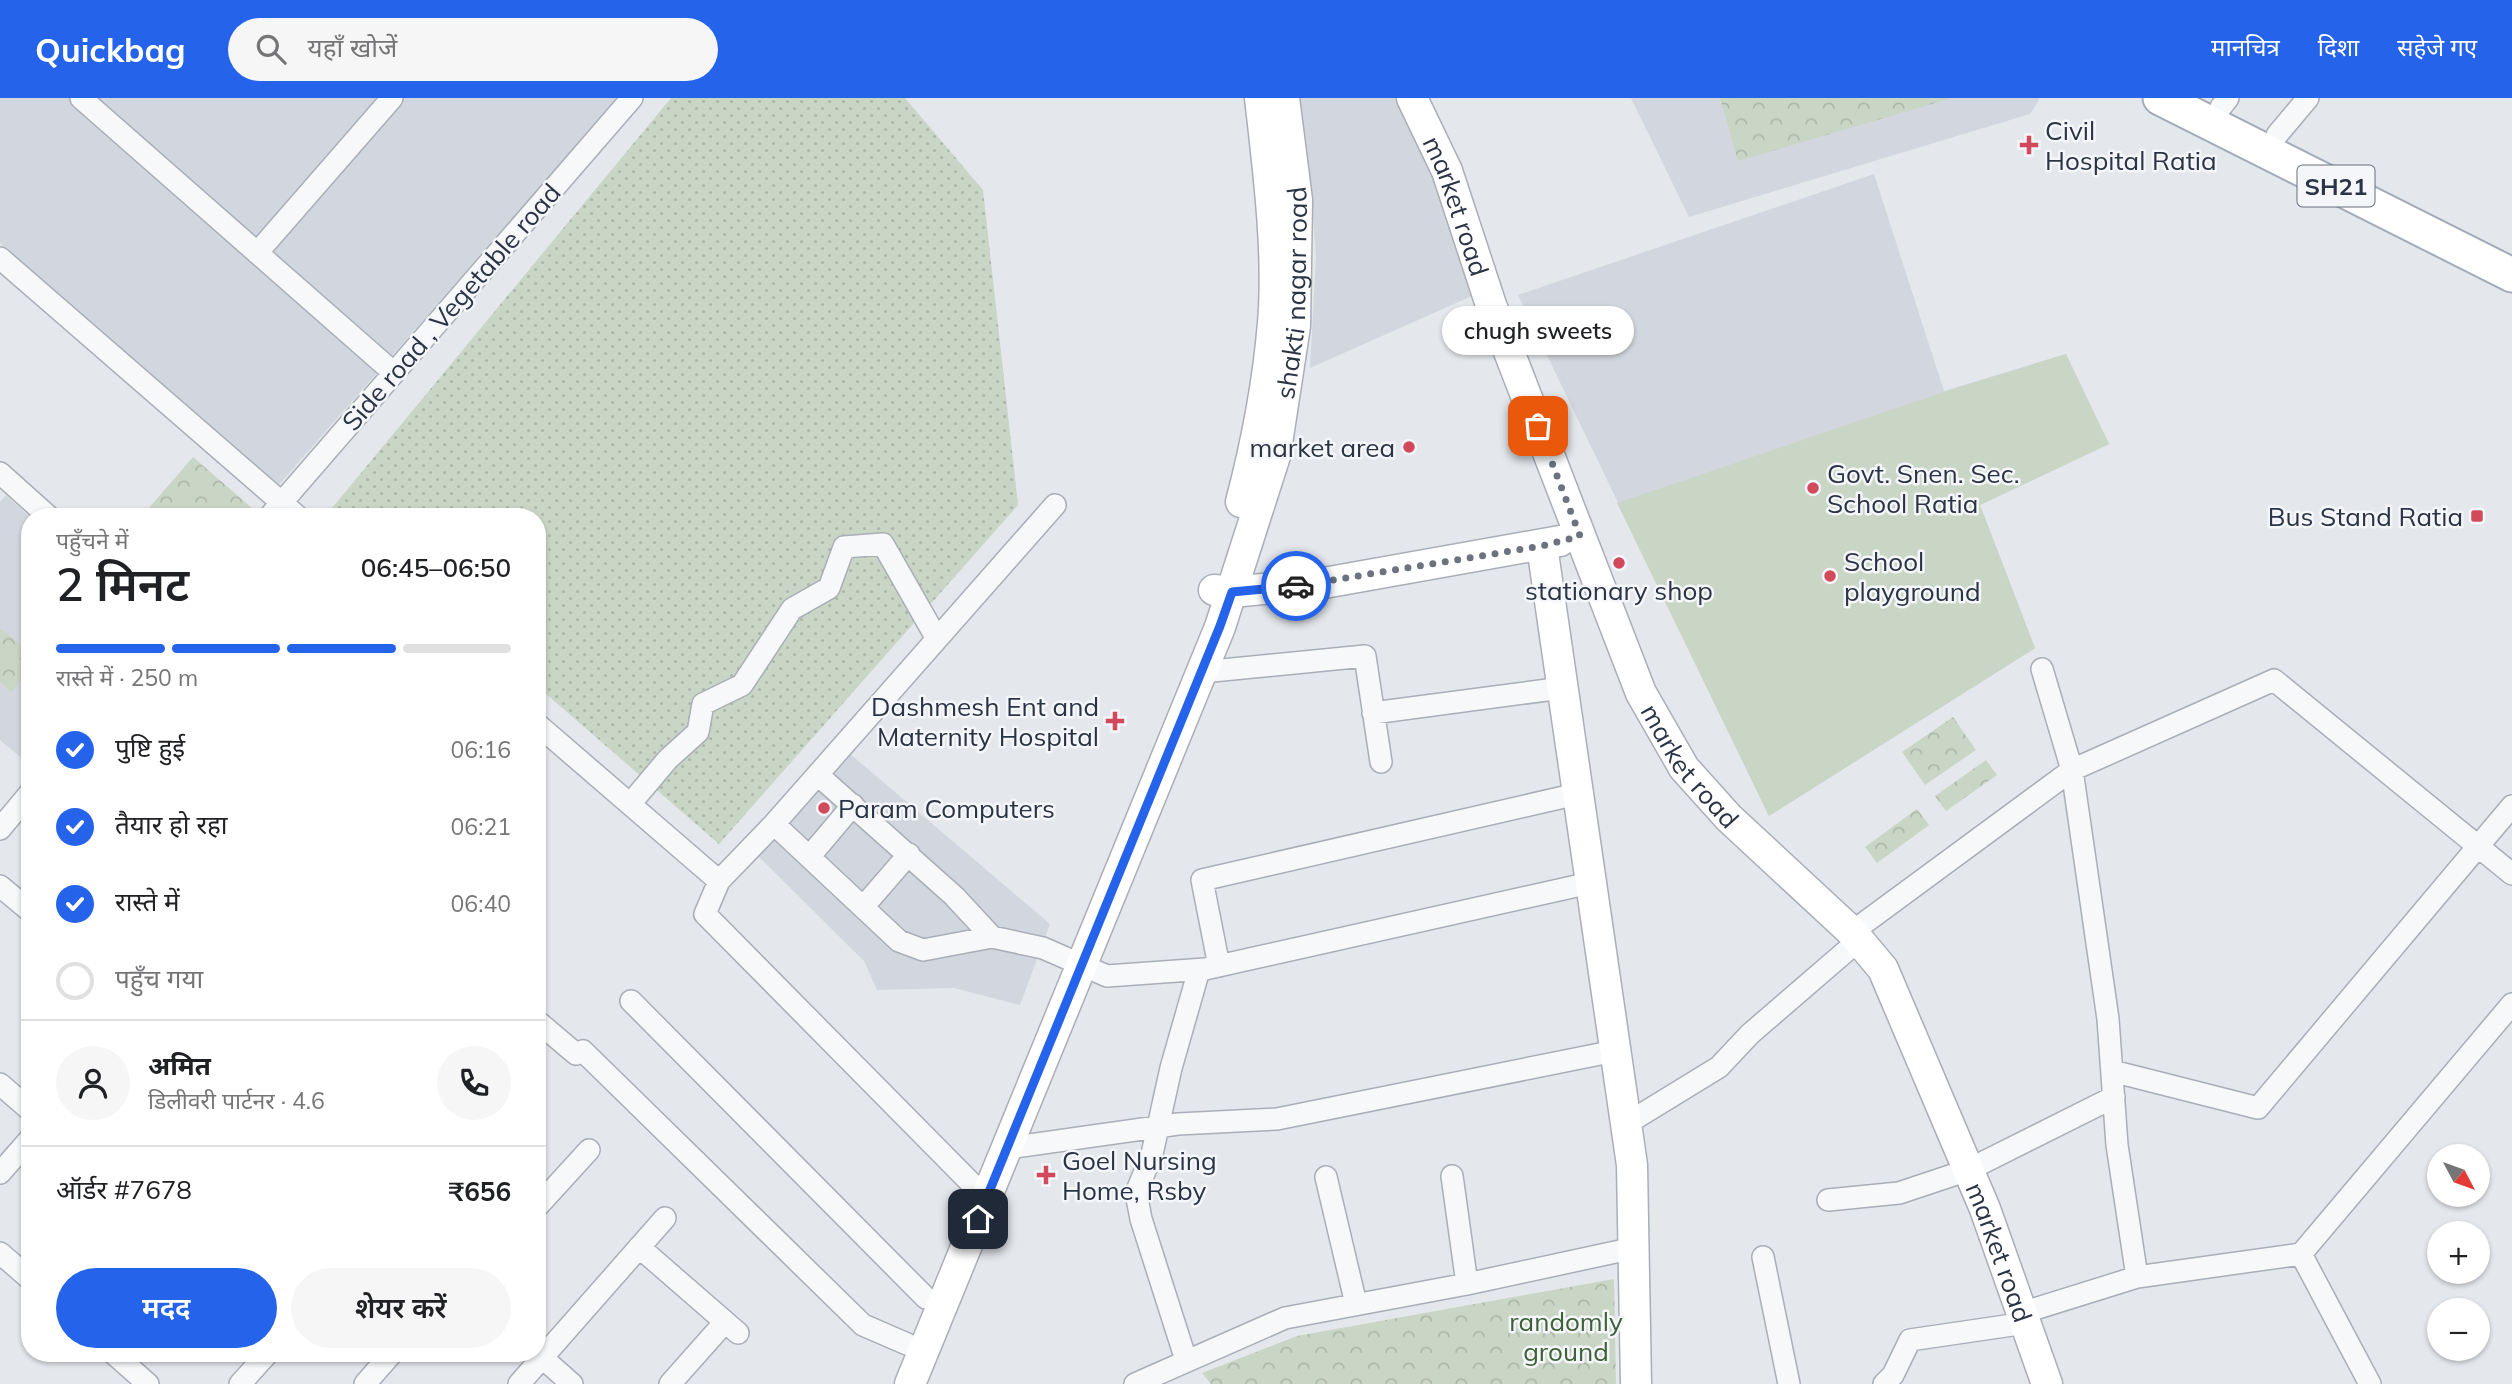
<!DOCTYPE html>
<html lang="hi">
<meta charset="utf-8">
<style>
body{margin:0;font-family:Mulish,"Noto Sans Devanagari",sans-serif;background:#f6f6f6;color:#202124;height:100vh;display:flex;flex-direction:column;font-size:26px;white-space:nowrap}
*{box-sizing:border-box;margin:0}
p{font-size:23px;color:#757577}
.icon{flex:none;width:38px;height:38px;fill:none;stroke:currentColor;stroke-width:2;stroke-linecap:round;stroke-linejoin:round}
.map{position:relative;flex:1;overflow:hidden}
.panel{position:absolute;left:21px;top:410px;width:525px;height:854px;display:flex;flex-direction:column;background:#fff;border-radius:28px;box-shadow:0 2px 5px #0004}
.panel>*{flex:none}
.needle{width:46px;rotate:131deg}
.buttons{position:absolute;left:2427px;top:1046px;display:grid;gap:14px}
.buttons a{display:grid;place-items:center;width:63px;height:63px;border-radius:50%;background:#fff;box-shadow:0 2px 5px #0004;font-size:35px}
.pin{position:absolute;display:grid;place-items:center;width:60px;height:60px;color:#fff;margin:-30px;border-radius:14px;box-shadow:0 4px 10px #0006}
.courier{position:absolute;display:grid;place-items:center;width:70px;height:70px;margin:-35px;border:5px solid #2563eb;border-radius:50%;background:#fff;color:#222;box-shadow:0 2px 9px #0007}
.bubble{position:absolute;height:49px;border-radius:24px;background:#fff;box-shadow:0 2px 5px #0004;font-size:23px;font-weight:600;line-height:49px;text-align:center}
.headline em{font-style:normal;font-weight:600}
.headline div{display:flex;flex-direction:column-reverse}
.headline{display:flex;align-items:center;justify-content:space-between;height:119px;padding:0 35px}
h1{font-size:46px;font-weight:600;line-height:52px}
.bar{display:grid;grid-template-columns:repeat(4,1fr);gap:10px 7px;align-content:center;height:84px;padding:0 35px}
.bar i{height:9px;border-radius:5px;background:#e0e0e0}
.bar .on{background:#2563eb}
.bar p{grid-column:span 4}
.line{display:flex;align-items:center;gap:18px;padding:0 35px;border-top:2px solid #e0e0e0}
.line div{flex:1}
.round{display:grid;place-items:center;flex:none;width:74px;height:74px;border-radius:37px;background:#f6f6f6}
ol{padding:0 35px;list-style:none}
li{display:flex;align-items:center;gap:21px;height:77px}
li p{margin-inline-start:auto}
li .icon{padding:7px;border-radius:50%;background:#2563eb;color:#fff;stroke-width:4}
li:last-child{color:#757577}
li i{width:38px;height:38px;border:4px solid #e0e0e0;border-radius:50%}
.cta{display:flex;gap:14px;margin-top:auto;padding:14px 35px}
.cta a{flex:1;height:80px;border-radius:42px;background:#2563eb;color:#fff;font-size:28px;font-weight:600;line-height:80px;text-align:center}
.cta a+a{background:#f6f6f6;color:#202124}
header{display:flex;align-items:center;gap:42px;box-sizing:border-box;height:98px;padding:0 35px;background:#2563eb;color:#fff}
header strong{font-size:33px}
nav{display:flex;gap:38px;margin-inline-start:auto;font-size:24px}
.search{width:490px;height:63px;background:#f6f6f6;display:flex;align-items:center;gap:18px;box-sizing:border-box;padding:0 24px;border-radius:38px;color:#757577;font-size:26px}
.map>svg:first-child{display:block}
.built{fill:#d2d6de}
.grass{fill:url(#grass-dots)}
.park{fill:url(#park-crowns)}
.pitch{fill:#c9d6c5}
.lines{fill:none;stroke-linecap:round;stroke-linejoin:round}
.street-casing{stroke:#a9aeb7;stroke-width:24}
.secondary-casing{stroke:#a9aeb7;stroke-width:33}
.primary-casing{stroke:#a3abb8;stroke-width:37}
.street{stroke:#f7f8fa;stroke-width:21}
.secondary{stroke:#fff;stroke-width:30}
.primary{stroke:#fff;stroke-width:33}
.done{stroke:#6c737f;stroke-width:7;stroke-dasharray:0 12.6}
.route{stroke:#2563eb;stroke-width:9}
.poi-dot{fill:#d1495b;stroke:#f4f6f9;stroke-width:2.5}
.labels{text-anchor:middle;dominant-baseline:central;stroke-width:5;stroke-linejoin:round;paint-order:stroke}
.shield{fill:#f4f6f9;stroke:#676e7b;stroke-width:2}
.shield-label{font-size:24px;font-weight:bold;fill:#2b3445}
.poi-label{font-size:26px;fill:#2b3445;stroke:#f4f6f9;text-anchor:start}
.street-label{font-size:26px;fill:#2b3445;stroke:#f4f6f9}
.park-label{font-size:26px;fill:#3f6138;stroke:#f4f6f9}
</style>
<header>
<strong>Quickbag</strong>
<div class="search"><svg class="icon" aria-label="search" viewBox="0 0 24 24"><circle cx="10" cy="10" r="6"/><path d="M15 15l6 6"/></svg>यहाँ खोजें</div>
<nav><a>मानचित्र</a><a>दिशा</a><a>सहेजे गए</a></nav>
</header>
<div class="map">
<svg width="2512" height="1286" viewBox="0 0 2512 1286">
<defs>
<pattern id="grass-dots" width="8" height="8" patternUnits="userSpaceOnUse" patternTransform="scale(1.75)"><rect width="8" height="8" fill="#c9d6c5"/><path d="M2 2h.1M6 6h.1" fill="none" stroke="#adb8ab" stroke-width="1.8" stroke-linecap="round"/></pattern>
<pattern id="park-crowns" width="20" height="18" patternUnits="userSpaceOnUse" patternTransform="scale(1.75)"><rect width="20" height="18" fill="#c9d6c5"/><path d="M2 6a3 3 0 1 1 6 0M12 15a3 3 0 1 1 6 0" fill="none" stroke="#adb8ab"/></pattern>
</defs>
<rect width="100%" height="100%" fill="#e4e7ec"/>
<path class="built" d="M0,0H618L276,390L0,145Z
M1299,0H1395L1447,107L1472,198L1310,270L1316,159L1310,80Z
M1631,0H2040L2030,16L1689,119Z
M1874,76L1944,293L2066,256L2109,346L1980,407L2035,550L1769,718L1518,197Z
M6,397L30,419V667L0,642V404Z
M842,649L1050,826L1020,907L954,890L877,892L864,863L751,751Z"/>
<path class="grass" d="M671,0H905L983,92L1018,407L719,746L537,588V418H342L332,410Z"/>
<path class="park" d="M1720,0H1952L1738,63Z
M193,359L260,417L259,418H142Z
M0,530L30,555V572L11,594L0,584Z
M1953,619L1976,652L1925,687L1902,654Z
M1986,662L1997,677L1946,713L1935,698Z
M1917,711L1929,727L1877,765L1865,749Z
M1614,1181L1616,1286H1211L1202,1275L1297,1238Z"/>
<path class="pitch" d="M2066,256L2109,346L1980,407L2035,550L1769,718L1617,405L1944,294Z"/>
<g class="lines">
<g class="street-casing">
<path id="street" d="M81,0L394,275
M2221,9L2228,0
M2277,37L2308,0
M257,155L392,0
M0,160L297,418
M0,375L48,418
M270,418L632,0
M2042,571L2072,672L2108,921L2117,1047L2137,1179
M1202,574L1365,558L1381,664
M1373,615L1562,590
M537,626L719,783
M818,677L954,798L992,839
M630,706L668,661L698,634L703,606L742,587L792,511L829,490L844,449L883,446L937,541
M774,726L899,843L923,852L992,839L1043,850L1107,878L1205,871L1590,785
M0,731L30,695
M810,758L853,707
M0,788L30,813
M864,808L909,756
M1852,834L2072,672L2274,582L2512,776
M1219,868L1202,782L1577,696
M631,903L926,1200
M537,923L576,956L583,953L863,1227L907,1246
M2112,973L2258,1010L2512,708
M0,986L30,1012
M1626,1026L1719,969L1750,936L1859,842
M1008,1050L1178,1026L1277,1021L1615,953
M0,1075L30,1041
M1452,1078L1467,1186
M1326,1079L1356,1206
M972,1086L705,816L719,783L774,726L1055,407
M1828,1102L1899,1095L1968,1072L2114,999
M537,1109L589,1052
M639,1149L738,1235
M0,1155L30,1181
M2301,1156L2370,1286
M1763,1159L1789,1286
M2022,1215L2137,1179L2301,1156L2512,906
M113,1255L148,1286
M537,1255L572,1286
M1186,1262L1141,1121L1136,1095L1152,1056L1171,970L1199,872
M240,1286L268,1255
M365,1286L392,1255
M519,1286L665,1120
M670,1286L725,1224
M1135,1286L1285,1220L1467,1186L1634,1150
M1884,1286L1893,1277L1910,1242L2026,1225"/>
</g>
<g class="secondary-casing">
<g id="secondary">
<path id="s1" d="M1412,0L1447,73L1491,207L1641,595L1684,670L1729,720L1852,834L1883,871L1985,1111L2047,1286"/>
<path d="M1241,404C1256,347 1268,285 1273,225C1279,155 1268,70 1260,0"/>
<path d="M1542,448L1632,1067L1636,1286"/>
<path d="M1214,492L1232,494L1324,485L1560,443"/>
<path id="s2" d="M910,1286L1220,529L1275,358L1295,228L1297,102L1284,0"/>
</g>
</g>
<g class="primary-casing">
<path id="primary" d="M2160,0L2512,177"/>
</g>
<use href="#street" class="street"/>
<use href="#secondary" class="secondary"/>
<use href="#primary" class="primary"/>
</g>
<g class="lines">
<path class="done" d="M1296,488L1542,448L1580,438L1538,328"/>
<path class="route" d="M978,1121L1220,528L1232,494L1296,488"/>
</g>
<g class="poi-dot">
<path d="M2025.5 36.5h7v7h7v7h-7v7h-7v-7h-7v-7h7z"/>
<circle cx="1409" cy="349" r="7"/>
<circle cx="1813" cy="390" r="7"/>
<rect x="2470" y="411" width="14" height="14" rx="3.5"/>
<circle cx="1619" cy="465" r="7"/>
<circle cx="1830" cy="478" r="7"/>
<path d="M1111.5 612.5h7v7h7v7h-7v7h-7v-7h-7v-7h7z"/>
<circle cx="824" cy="710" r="7"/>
<path d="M1042.5 1066.5h7v7h7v7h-7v7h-7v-7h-7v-7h7z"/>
</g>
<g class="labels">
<rect class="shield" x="2297.5" y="67.5" width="77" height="41" rx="5"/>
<g class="shield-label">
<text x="2336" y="88">SH21</text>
</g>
<g class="poi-label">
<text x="2045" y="32">Civil<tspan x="2045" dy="30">Hospital Ratia</tspan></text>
<text x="1395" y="349" text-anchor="end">market area</text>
<text x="1827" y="375">Govt. Snen. Sec.<tspan x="1827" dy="30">School Ratia</tspan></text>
<text x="2463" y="418" text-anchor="end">Bus Stand Ratia</text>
<text x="1844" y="463">School<tspan x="1844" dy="30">playground</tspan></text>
<text x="1619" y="492" text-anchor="middle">stationary shop</text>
<text x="1099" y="608" text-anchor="end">Dashmesh Ent and<tspan x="1099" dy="30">Maternity Hospital</tspan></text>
<text x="838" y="710">Param Computers</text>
<text x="1062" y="1062">Goel Nursing<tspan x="1062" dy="30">Home, Rsby</tspan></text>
</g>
<g class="street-label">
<text stroke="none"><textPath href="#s1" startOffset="117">market road</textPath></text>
<text stroke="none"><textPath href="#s2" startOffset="1162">shakti nagar road</textPath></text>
<text transform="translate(451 209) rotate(-49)">Side road , Vegetable road</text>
<text stroke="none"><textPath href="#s1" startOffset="726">market road</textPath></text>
<text stroke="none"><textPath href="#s1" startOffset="1314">market road</textPath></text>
</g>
<g class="park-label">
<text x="1566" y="1223">randomly<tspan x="1566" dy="30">ground</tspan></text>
</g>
</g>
</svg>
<div class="buttons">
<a><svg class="needle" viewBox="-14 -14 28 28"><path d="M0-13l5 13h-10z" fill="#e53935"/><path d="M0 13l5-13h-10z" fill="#757577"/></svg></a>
<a>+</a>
<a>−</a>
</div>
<div class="pin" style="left:1538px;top:328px;background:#ea580c"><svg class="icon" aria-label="bag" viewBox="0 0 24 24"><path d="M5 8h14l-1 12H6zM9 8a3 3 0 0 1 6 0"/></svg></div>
<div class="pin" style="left:978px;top:1121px;background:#1f2937"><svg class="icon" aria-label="home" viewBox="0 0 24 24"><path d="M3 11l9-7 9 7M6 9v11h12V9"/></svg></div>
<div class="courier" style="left:1296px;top:488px"><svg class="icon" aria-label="car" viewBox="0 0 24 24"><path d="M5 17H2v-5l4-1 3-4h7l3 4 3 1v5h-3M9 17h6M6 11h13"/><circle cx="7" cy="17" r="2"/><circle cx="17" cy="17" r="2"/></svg></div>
<div class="bubble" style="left:1442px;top:208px;width:192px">chugh sweets</div>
<section class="panel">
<div class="headline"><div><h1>2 मिनट</h1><p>पहुँचने में</p></div><em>06:45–06:50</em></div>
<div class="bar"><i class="on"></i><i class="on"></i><i class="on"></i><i></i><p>रास्ते में · 250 m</p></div>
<ol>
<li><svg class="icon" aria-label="check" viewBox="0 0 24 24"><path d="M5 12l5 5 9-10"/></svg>पुष्टि हुई<p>06:16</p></li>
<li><svg class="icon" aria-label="check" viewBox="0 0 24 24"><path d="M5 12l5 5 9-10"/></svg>तैयार हो रहा<p>06:21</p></li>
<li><svg class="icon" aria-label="check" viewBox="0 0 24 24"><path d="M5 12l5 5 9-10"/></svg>रास्ते में<p>06:40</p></li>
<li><i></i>पहुँच गया</li>
</ol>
<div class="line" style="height:126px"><a class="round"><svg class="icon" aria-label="person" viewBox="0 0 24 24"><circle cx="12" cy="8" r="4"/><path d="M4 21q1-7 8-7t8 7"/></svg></a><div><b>अमित</b><p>डिलीवरी पार्टनर · 4.6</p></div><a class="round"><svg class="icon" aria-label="phone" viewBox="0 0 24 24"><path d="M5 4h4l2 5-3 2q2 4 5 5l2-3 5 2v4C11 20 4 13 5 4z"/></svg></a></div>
<div class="line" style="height:91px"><div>ऑर्डर #7678</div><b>₹656</b></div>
<div class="cta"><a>मदद</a><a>शेयर करें</a></div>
</section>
</div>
